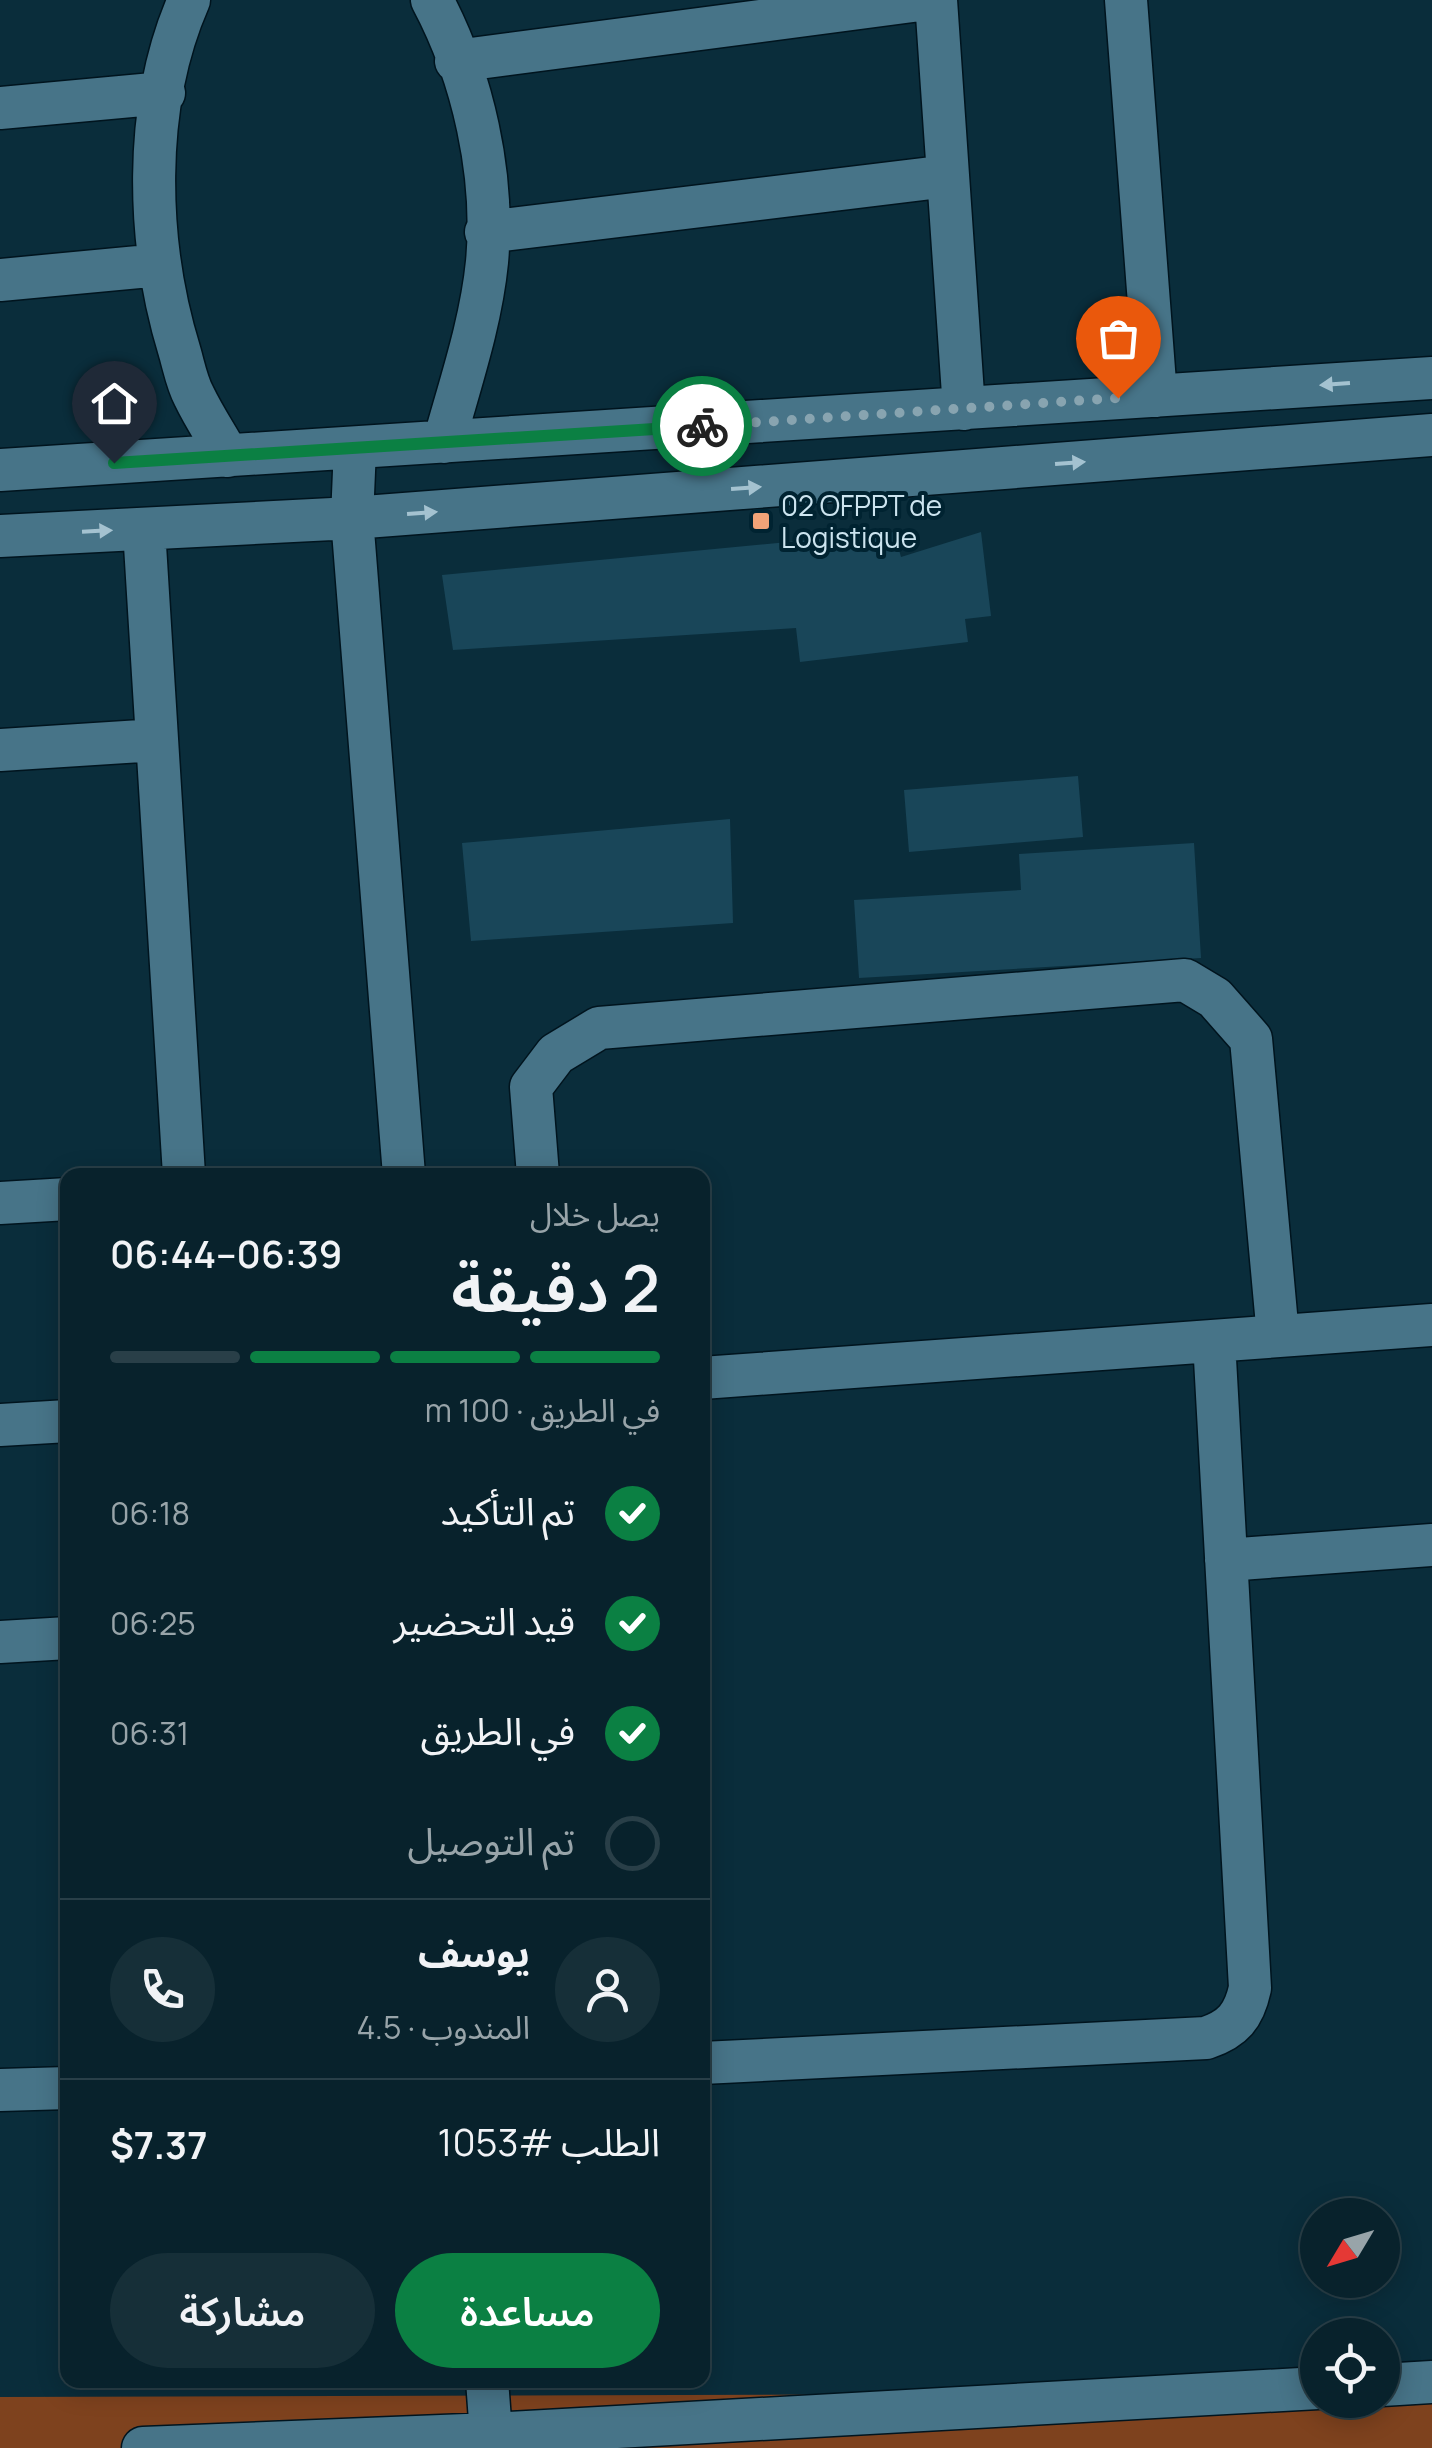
<!DOCTYPE html>
<html lang="ar">
<meta charset="utf-8">
<style>
body{margin:0;font-family:Manrope,"Noto Sans Arabic",sans-serif;background:#162f38;color:#f1f3f6;direction:rtl;height:100vh;display:flex;flex-direction:column;font-size:38px;white-space:nowrap}
*{box-sizing:border-box;margin:0}
p{font-size:32px;color:#98a4a9}
.icon{flex:none;width:55px;height:55px;fill:none;stroke:currentColor;stroke-width:2;stroke-linecap:round;stroke-linejoin:round}
.map{position:relative;flex:1;overflow:hidden;direction:ltr}
.side{position:absolute;left:60px;top:1168px;width:650px;height:1220px;display:flex;flex-direction:column;background:#08222c;border-radius:20px;box-shadow:0 5px 25px #0003,0 0 0 2px #293f48;direction:rtl}
.side>*{flex:none}
.needle{width:65px;rotate:232deg}
.tools{position:absolute;left:1300px;top:2198px;display:grid;gap:20px}
.tools a{display:grid;place-items:center;width:100px;height:100px;border-radius:50%;background:#08222c;box-shadow:0 5px 25px #0003,0 0 0 2px #293f48;font-size:50px}
.pin{position:absolute;display:grid;place-items:center;width:85px;height:85px;color:#fff;margin:-102px -42px;border-radius:50% 50% 50% 0;rotate:-45deg;box-shadow:0 0 10px #0007}
.pin .icon{rotate:45deg}
.courier{position:absolute;display:grid;place-items:center;width:100px;height:100px;margin:-50px;border:8px solid #0b8043;border-radius:50%;background:#fff;color:#222;box-shadow:0 2px 12px #0007}
.overview em{font-style:normal;font-weight:600}
.overview div{display:flex;flex-direction:column-reverse}
.overview{display:flex;align-items:center;justify-content:space-between;height:170px;padding:0 50px}
h1{font-size:65px;font-weight:600;line-height:75px}
.bar{display:grid;grid-template-columns:repeat(4,1fr);gap:15px 10px;align-content:center;height:120px;padding:0 50px}
.bar i{height:12px;border-radius:8px;background:#293f48}
.bar .current{background:#0b8043}
.bar p{grid-column:span 4}
.line{display:flex;align-items:center;gap:25px;padding:0 50px;border-top:2px solid #293f48}
.line div{flex:1}
.round{display:grid;place-items:center;flex:none;width:105px;height:105px;border-radius:52px;background:#162f38}
ol{padding:0 50px;list-style:none}
li{display:flex;align-items:center;gap:30px;height:110px}
li p{margin-inline-start:auto}
li .icon{padding:10px;border-radius:50%;background:#0b8043;color:#fff;stroke-width:4}
li:last-child{color:#98a4a9}
li i{width:55px;height:55px;border:5px solid #293f48;border-radius:50%}
.action{display:flex;gap:20px;margin-top:auto;padding:20px 50px}
.action a{flex:1;height:115px;border-radius:60px;background:#0b8043;color:#fff;font-size:40px;font-weight:600;line-height:115px;text-align:center}
.action a+a{background:#162f38;color:#f1f3f6}
.map>svg:first-child{display:block}
.forest{fill:#7e421e}
.building{fill:#194659}
.lines{fill:none;stroke-linecap:round;stroke-linejoin:round}
.minor-casing{stroke:#00141e;stroke-width:45}
.minor{stroke:#477488;stroke-width:42}
.oneway{fill:#a4c2d0}
.done{stroke:#88a4b0;stroke-width:10;stroke-dasharray:0 18}
.route{stroke:#0b8043;stroke-width:12}
.poi-dot{fill:#f0a378;stroke:#002331;stroke-width:4}
.labels{text-anchor:middle;dominant-baseline:central;stroke-width:8;stroke-linejoin:round;paint-order:stroke}
.poi-label{font-size:28px;fill:#cce4ef;stroke:#002331;text-anchor:start}
</style>
<div class="map">
<svg width="1432" height="2448" viewBox="0 0 1432 2448">
<rect width="100%" height="100%" fill="#0a2d3b"/>
<path class="forest" d="M1317,2393L1318,2400H1382L1432,2393V2448H0V2397Z"/>
<path class="building" d="M894,532L901,557L981,532L991,616L965,619L968,642L800,662L796,628L453,650L442,575Z
M1078,776L1083,837L909,852L904,790Z
M730,819L733,923L471,941L462,843Z
M1194,843L1201,958L859,978L854,900L1021,890L1019,854Z"/>
<g class="lines">
<g class="minor-casing">
<path id="minor" d="M189,0C142,107 146,243 180,353C184,367 187,383 194,396C204,417 217,436 228,456
M432,0C473,77 495,175 487,262C481,323 460,384 444,442
M936,0L964,409
M1126,0L1156,396
M456,61L920,0
M0,108L164,93
M486,232L948,176
M0,280L160,265
M355,448L352,518L404,1175
M0,470L1432,378
M144,529L184,1175
M0,536L352,518L1432,435
M0,750L157,740
M538,1175L531,1087L556,1054L599,1028L1185,980L1215,998L1251,1039L1278,1336
M0,1203L68,1199
M702,1378L1432,1325
M0,1425L68,1421
M1226,1560L1432,1545
M0,1642L68,1638
M702,2063L1206,2038C1233,2029 1244,2016 1250,1988L1214,1341
M0,2090L68,2088
M487,2380L491,2434
M1382,2385L1432,2382
M143,2448L491,2434L1318,2388"/>
</g>
<use href="#minor" class="minor"/>
</g>
<defs><path id="oneway-solid" d="M-6-.8H1V-3.2L6.5 0L1 3.2V.8H-6Z" transform="scale(2.5)"/></defs>
<g class="oneway">
<use href="#oneway-solid" transform="translate(1335 384) rotate(176)"/>
<use href="#oneway-solid" transform="translate(1070 463) rotate(-4)"/>
<use href="#oneway-solid" transform="translate(746 488) rotate(-4)"/>
<use href="#oneway-solid" transform="translate(422 513) rotate(-4)"/>
<use href="#oneway-solid" transform="translate(97 531) rotate(-3)"/>
</g>
<g class="lines">
<path class="done" d="M702,426L1118,398"/>
<path class="route" d="M114,463L702,426"/>
</g>
<rect class="poi-dot" x="751" y="511" width="20" height="20" rx="5"/>
<g class="labels">
<g class="poi-label">
<text x="781" y="505">02 OFPPT de<tspan x="781" dy="32">Logistique</tspan></text>
</g>
</g>
</svg>
<div class="tools">
<a><svg class="needle" viewBox="-14 -14 28 28"><path d="M0-13l5 13h-10z" fill="#e53935"/><path d="M0 13l5-13h-10z" fill="#98a4a9"/></svg></a>
<a><svg class="icon" aria-label="locate" viewBox="0 0 24 24"><circle cx="12" cy="12" r="6"/><path d="M12 2v4M12 18v4M2 12h4M18 12h4"/></svg></a>
</div>
<div class="pin" style="left:1118px;top:398px;background:#ea580c"><svg class="icon" aria-label="bag" viewBox="0 0 24 24"><path d="M5 8h14l-1 12H6zM9 8a3 3 0 0 1 6 0"/></svg></div>
<div class="pin" style="left:114px;top:463px;background:#1f2937"><svg class="icon" aria-label="home" viewBox="0 0 24 24"><path d="M3 11l9-7 9 7M6 9v11h12V9"/></svg></div>
<div class="courier" style="left:702px;top:426px"><svg class="icon" aria-label="bike" viewBox="0 0 24 24"><circle cx="6" cy="16" r="4"/><circle cx="18" cy="16" r="4"/><path d="M6 16l4-8h5l3 8M10 8l3 8H6M13 5h3"/></svg></div>
<section class="side">
<div class="overview"><div><h1>2 دقيقة</h1><p>يصل خلال</p></div><em>06:39–06:44</em></div>
<div class="bar"><i class="current"></i><i class="current"></i><i class="current"></i><i></i><p>في الطريق · 100 m</p></div>
<ol>
<li><svg class="icon" aria-label="check" viewBox="0 0 24 24"><path d="M5 12l5 5 9-10"/></svg>تم التأكيد<p>06:18</p></li>
<li><svg class="icon" aria-label="check" viewBox="0 0 24 24"><path d="M5 12l5 5 9-10"/></svg>قيد التحضير<p>06:25</p></li>
<li><svg class="icon" aria-label="check" viewBox="0 0 24 24"><path d="M5 12l5 5 9-10"/></svg>في الطريق<p>06:31</p></li>
<li><i></i>تم التوصيل</li>
</ol>
<div class="line" style="height:180px"><a class="round"><svg class="icon" aria-label="person" viewBox="0 0 24 24"><circle cx="12" cy="8" r="4"/><path d="M4 21q1-7 8-7t8 7"/></svg></a><div><b>يوسف</b><p>المندوب · 4.5</p></div><a class="round"><svg class="icon" aria-label="phone" viewBox="0 0 24 24"><path d="M5 4h4l2 5-3 2q2 4 5 5l2-3 5 2v4C11 20 4 13 5 4z"/></svg></a></div>
<div class="line" style="height:130px"><div>الطلب #1053</div><b>$7.37</b></div>
<div class="action"><a>مساعدة</a><a>مشاركة</a></div>
</section>
</div>
